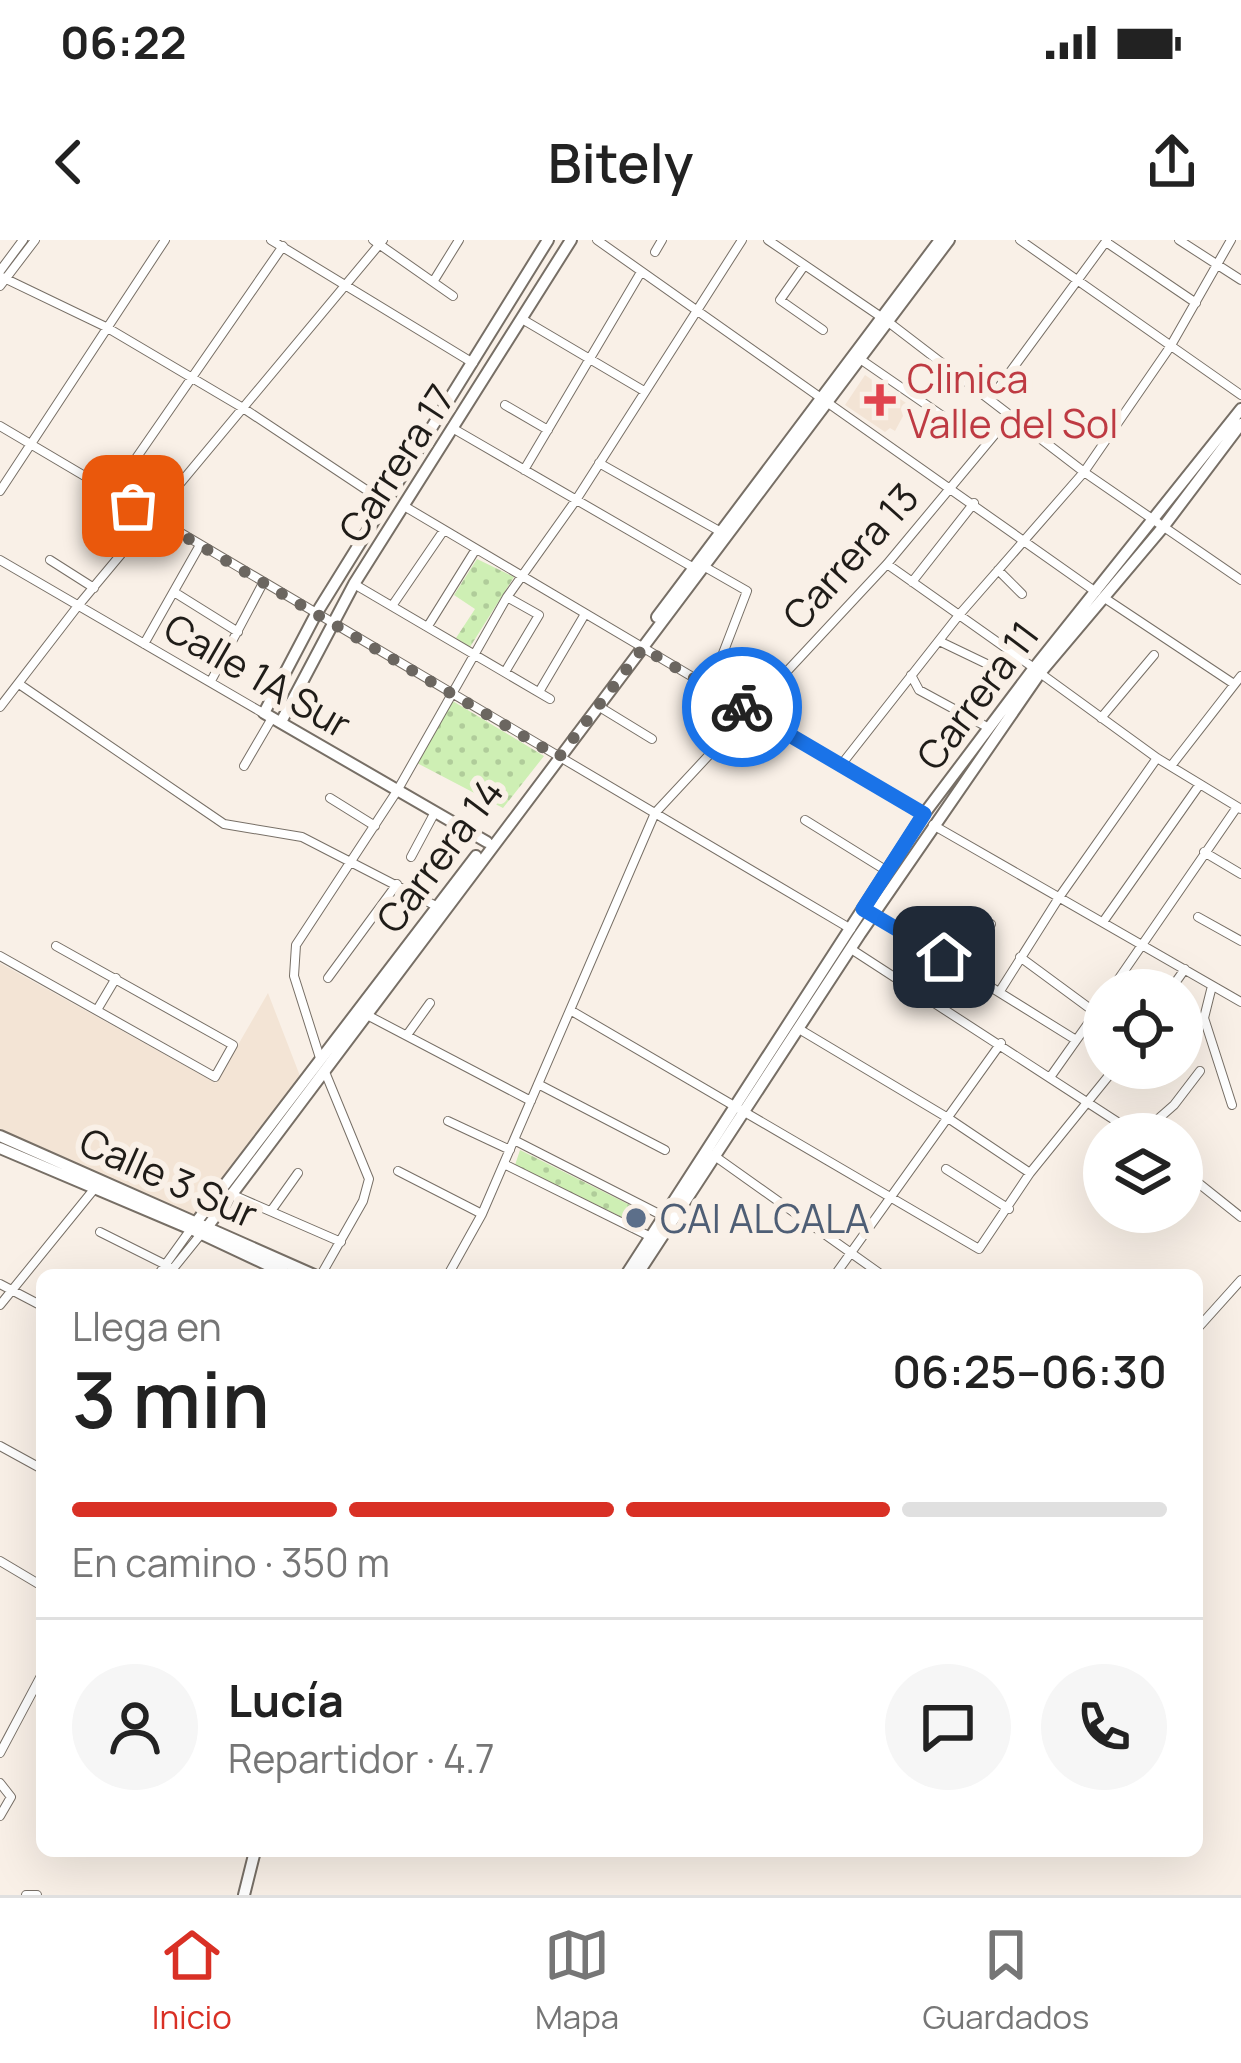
<!DOCTYPE html>
<html lang="es">
<meta charset="utf-8">
<style>
body{margin:0;font-family:Manrope,sans-serif;background:#f6f6f6;color:#222;height:100vh;display:flex;flex-direction:column;font-size:45px;white-space:nowrap}
*{box-sizing:border-box;margin:0}
p{font-size:39px;color:#767676}
.icon{flex:none;width:66px;height:66px;fill:none;stroke:currentColor;stroke-width:2;stroke-linecap:round;stroke-linejoin:round}
.map{position:relative;flex:1;overflow:hidden}
.sheet{position:absolute;left:36px;top:1029px;width:1167px;height:588px;display:flex;flex-direction:column;background:#fff;border-radius:18px;box-shadow:0 12px 48px #0002}
.sheet>*{flex:none}
.buttons{position:absolute;left:1083px;top:729px;display:grid;gap:24px}
.buttons a{display:grid;place-items:center;width:120px;height:120px;border-radius:50%;background:#fff;box-shadow:0 12px 48px #0002;font-size:60px}
.pin{position:absolute;display:grid;place-items:center;width:102px;height:102px;color:#fff;margin:-51px;border-radius:24px;box-shadow:0 6px 18px #0006}
.courier{position:absolute;display:grid;place-items:center;width:120px;height:120px;margin:-60px;border:9px solid #1a73e8;border-radius:50%;background:#fff;color:#222;box-shadow:0 3px 15px #0007}
.head em{font-style:normal;font-weight:600}
.head div{display:flex;flex-direction:column-reverse}
.head{display:flex;align-items:center;justify-content:space-between;height:204px;padding:0 36px}
h1{font-size:78px;font-weight:600;line-height:90px}
.bar{display:grid;grid-template-columns:repeat(4,1fr);gap:18px 12px;align-content:center;height:144px;padding:0 36px}
.bar i{height:15px;border-radius:9px;background:#e0e0e0}
.bar .active{background:#d93025}
.bar p{grid-column:span 4}
.line{display:flex;align-items:center;gap:30px;padding:0 36px;border-top:3px solid #e0e0e0}
.line div{flex:1}
.round{display:grid;place-items:center;flex:none;width:126px;height:126px;border-radius:63px;background:#f6f6f6}
.status{display:flex;justify-content:space-between;align-items:center;height:84px;padding:0 60px;background:#fff;direction:ltr}
.status svg{height:33px;fill:currentColor}
header{display:flex;justify-content:space-between;align-items:center;height:156px;padding:0 36px;background:#fff;font-size:54px;font-weight:600}
.tab-bar{display:flex;justify-content:space-around;align-items:center;height:168px;border-top:3px solid #e0e0e0;background:#fff;font-size:33px;color:#767676}
.tab-bar a{display:grid;justify-items:center;gap:6px}
.tab-bar .active{color:#d93025}
.map>svg:first-child{display:block}
.built{fill:#f3e4d5}
.grass{fill:url(#grass-dots)}
.lines{fill:none;stroke-linecap:round;stroke-linejoin:round}
.street-casing{stroke:#776f66;stroke-width:10}
.secondary-casing{stroke:#776f66;stroke-width:14}
.street{stroke:#fff;stroke-width:8}
.secondary{stroke:#fff;stroke-width:10}
.done{stroke:#6b6660;stroke-width:12;stroke-dasharray:0 21.6}
.route{stroke:#1a73e8;stroke-width:15}
.health-dot{fill:#e0444e;stroke:#f9f0e7;stroke-width:4.5}
.service-dot{fill:#5c6f8a;stroke:#f9f0e7;stroke-width:4.5}
.labels{text-anchor:middle;dominant-baseline:central;stroke-width:12;stroke-linejoin:round;paint-order:stroke}
.health-label{font-size:39px;fill:#be3a42;stroke:#f9f0e7;text-anchor:start}
.street-label{font-size:39px;fill:#1f1c18;stroke:#f9f0e7}
.service-label{font-size:39px;fill:#4e5e75;stroke:#f9f0e7;text-anchor:start}
</style>
<div class="status"><b>06:22</b><svg viewBox="0 0 49 12"><path d="M0 12V9h3v3zM5 12V6h3v6zM10 12V3h3v9zM15 12V0h3v12zM26 1h20v11H26zM47 4h2v5h-2z"/></svg></div>
<header><svg class="icon" aria-label="back" viewBox="0 0 24 24"><path d="M15 5l-7 7 7 7"/></svg>Bitely<svg class="icon" aria-label="share" viewBox="0 0 24 24"><path d="M12 15V3M7 8l5-5 5 5M5 13v7h14v-7"/></svg></header>
<div class="map">
<svg width="1241" height="1655" viewBox="0 0 1241 1655">
<defs>
<pattern id="grass-dots" width="8" height="8" patternUnits="userSpaceOnUse" patternTransform="scale(3)"><rect width="8" height="8" fill="#ceefb4"/><path d="M2 2h.1M6 6h.1" fill="none" stroke="#b0cc9a" stroke-width="1.8" stroke-linecap="round"/></pattern>
</defs>
<rect width="100%" height="100%" fill="#f9f0e7"/>
<path class="built" d="M865,135L909,165L895,191L890,188L885,192L845,165Z
M0,723L216,843L268,753L300,836L195,975L0,890Z"/>
<path class="grass" d="M477,319L514,337L470,407L456,398L475,369L454,355Z
M451,460L544,516L503,568L417,523Z
M520,910L650,975L644,988L515,925Z"/>
<g class="lines">
<g class="street-casing">
<path id="street" d="M271,0L473,123
M373,0L453,56
M597,0L1096,352
M768,0L887,81L1084,232L1241,340
M1020,0L1241,155
M1179,0L1241,40
M1106,2L1196,63
M655,12L662,0
M804,26L780,60L823,90
M0,31L23,0
M0,36L106,87L243,168L386,263
M433,42L459,0
M0,46L35,0
M522,79L644,151
M860,119L947,179
M991,158L1107,0
M505,165L548,190
M0,186L851,689
M454,189L694,328
M599,223L721,292
M524,230L641,32
M0,251L165,0
M112,253L283,6
M404,266L924,574
M0,320L263,473
M50,320L94,348
M887,324L1034,428
M705,327L747,351L710,447
M998,330L1022,354
M912,342L974,263
M354,344L550,459
M174,352L238,392
M1103,357L1234,444
M392,366L444,290
M428,386L476,309
M939,401L989,425
M144,404L200,305
M505,432L539,375L507,357
M1040,433L1157,518L1241,569
M911,435L919,450L989,488
M211,441L263,343
M19,444L224,584L302,597L438,667
M539,452L585,374
M598,466L652,499
M0,467L77,367L383,0
M1101,478L1154,415
M841,525L959,375L1084,232L1170,107L1231,0
M244,526L272,478
M1171,526L1241,436
M330,558L375,586
M805,580L887,631
M933,585L1241,762
M1204,612L1241,634
M411,617L435,572
M873,674L1076,800
M1198,677L1241,701
M1103,682L1200,544
M923,704L942,672L984,697
M851,709L1136,894
M0,716L215,837L233,805L56,706
M1020,717L1096,773
M965,729L991,684
M328,738L397,644
M1212,746L1204,778L1232,865
M1111,750L1237,567
M1170,750L1185,729
M1000,751L1060,656L1157,518
M97,770L116,738
M570,770L979,1009L1030,933L1115,828
M367,775L531,861
M799,789L948,878L1030,933
M407,795L430,763
M320,818L294,736L296,705L397,551L507,357L576,260L742,0
M1051,836L1104,761
M538,844L665,910
M448,881L510,910
M1141,894L1174,865L1200,831
M514,900L667,978
M716,917L882,1035
M504,924L651,997
M946,929L1009,969
M1182,930L1241,977
M398,931L482,974
M233,955L341,1002
M271,971L298,933
M100,992L174,1029
M158,1035L191,989
M168,1035L201,994
M321,1035L363,961L369,939L325,832
M448,1035L482,974L655,573L887,324L1011,175
M835,1035L1001,803
M0,1044L42,1066
M0,1065L95,948
M1197,1089L1241,1040
M0,1206L42,1229
M0,1321L42,1346
M0,1513L42,1434
M0,1543L11,1557L0,1576
M26,1655H37"/>
</g>
<g class="secondary-casing">
<path id="secondary" d="M657,377L940,0
M281,482L354,344L571,0
M487,602L264,473L316,374L548,0
M0,896L314,1035
M0,908L191,989L289,1035
M191,989L476,616
M202,994L949,0
M626,1035L924,574L1034,428L1241,169
M637,1035L860,694L1040,433L1164,286L1241,184
M244,1655L255,1611"/>
</g>
<use href="#street" class="street"/>
<use href="#secondary" class="secondary"/>
</g>
<g class="lines">
<path class="done" d="M133,266L559,517L643,408L742,467"/>
<path class="route" d="M742,467L924,574L863,669L944,717"/>
</g>
<path class="health-dot" d="M874 142h12v12h12v12h-12v12h-12v-12h-12v-12h12z"/>
<circle class="service-dot" cx="636" cy="978" r="12"/>
<g class="labels">
<g class="health-label">
<text x="907" y="138">Clinica<tspan x="907" dy="45">Valle del Sol</tspan></text>
</g>
<g class="street-label">
<text transform="translate(396 223) rotate(-57)">Carrera 17</text>
<text transform="translate(850 316) rotate(-48)">Carrera 13</text>
<text transform="translate(258 435) rotate(30)">Calle 1A Sur</text>
<text transform="translate(977 455) rotate(-53)">Carrera 11</text>
<text transform="translate(439 615) rotate(-53)">Carrera 14</text>
<text transform="translate(169 937) rotate(24)">Calle 3 Sur</text>
</g>
<g class="service-label">
<text x="660" y="978">CAI ALCALA</text>
</g>
</g>
</svg>
<div class="buttons">
<a><svg class="icon" aria-label="locate" viewBox="0 0 24 24"><circle cx="12" cy="12" r="6"/><path d="M12 2v4M12 18v4M2 12h4M18 12h4"/></svg></a>
<a><svg class="icon" aria-label="layers" viewBox="0 0 24 24"><path d="M12 4l9 5-9 5-9-5zM3 14l9 5 9-5"/></svg></a>
</div>
<div class="pin" style="left:133px;top:266px;background:#ea580c"><svg class="icon" aria-label="bag" viewBox="0 0 24 24"><path d="M5 8h14l-1 12H6zM9 8a3 3 0 0 1 6 0"/></svg></div>
<div class="pin" style="left:944px;top:717px;background:#1f2937"><svg class="icon" aria-label="home" viewBox="0 0 24 24"><path d="M3 11l9-7 9 7M6 9v11h12V9"/></svg></div>
<div class="courier" style="left:742px;top:467px"><svg class="icon" aria-label="bike" viewBox="0 0 24 24"><circle cx="6" cy="16" r="4"/><circle cx="18" cy="16" r="4"/><path d="M6 16l4-8h5l3 8M10 8l3 8H6M13 5h3"/></svg></div>
<section class="sheet">
<div class="head"><div><h1>3 min</h1><p>Llega en</p></div><em>06:25–06:30</em></div>
<div class="bar"><i class="active"></i><i class="active"></i><i class="active"></i><i></i><p>En camino · 350 m</p></div>
<div class="line" style="height:216px"><a class="round"><svg class="icon" aria-label="person" viewBox="0 0 24 24"><circle cx="12" cy="8" r="4"/><path d="M4 21q1-7 8-7t8 7"/></svg></a><div><b>Lucía</b><p>Repartidor · 4.7</p></div><a class="round"><svg class="icon" aria-label="chat" viewBox="0 0 24 24"><path d="M4 5h16v11H9l-5 4z"/></svg></a><a class="round"><svg class="icon" aria-label="phone" viewBox="0 0 24 24"><path d="M5 4h4l2 5-3 2q2 4 5 5l2-3 5 2v4C11 20 4 13 5 4z"/></svg></a></div>
</section>
</div>
<nav class="tab-bar">
<a class="active"><svg class="icon" aria-label="home" viewBox="0 0 24 24"><path d="M3 11l9-7 9 7M6 9v11h12V9"/></svg>Inicio</a>
<a><svg class="icon" aria-label="map" viewBox="0 0 24 24"><path d="M3 6l6-2 6 2 6-2v14l-6 2-6-2-6 2zM9 4v14M15 6v14"/></svg>Mapa</a>
<a><svg class="icon" aria-label="saved" viewBox="0 0 24 24"><path d="M7 4h10v16l-5-4-5 4z"/></svg>Guardados</a>
</nav>
